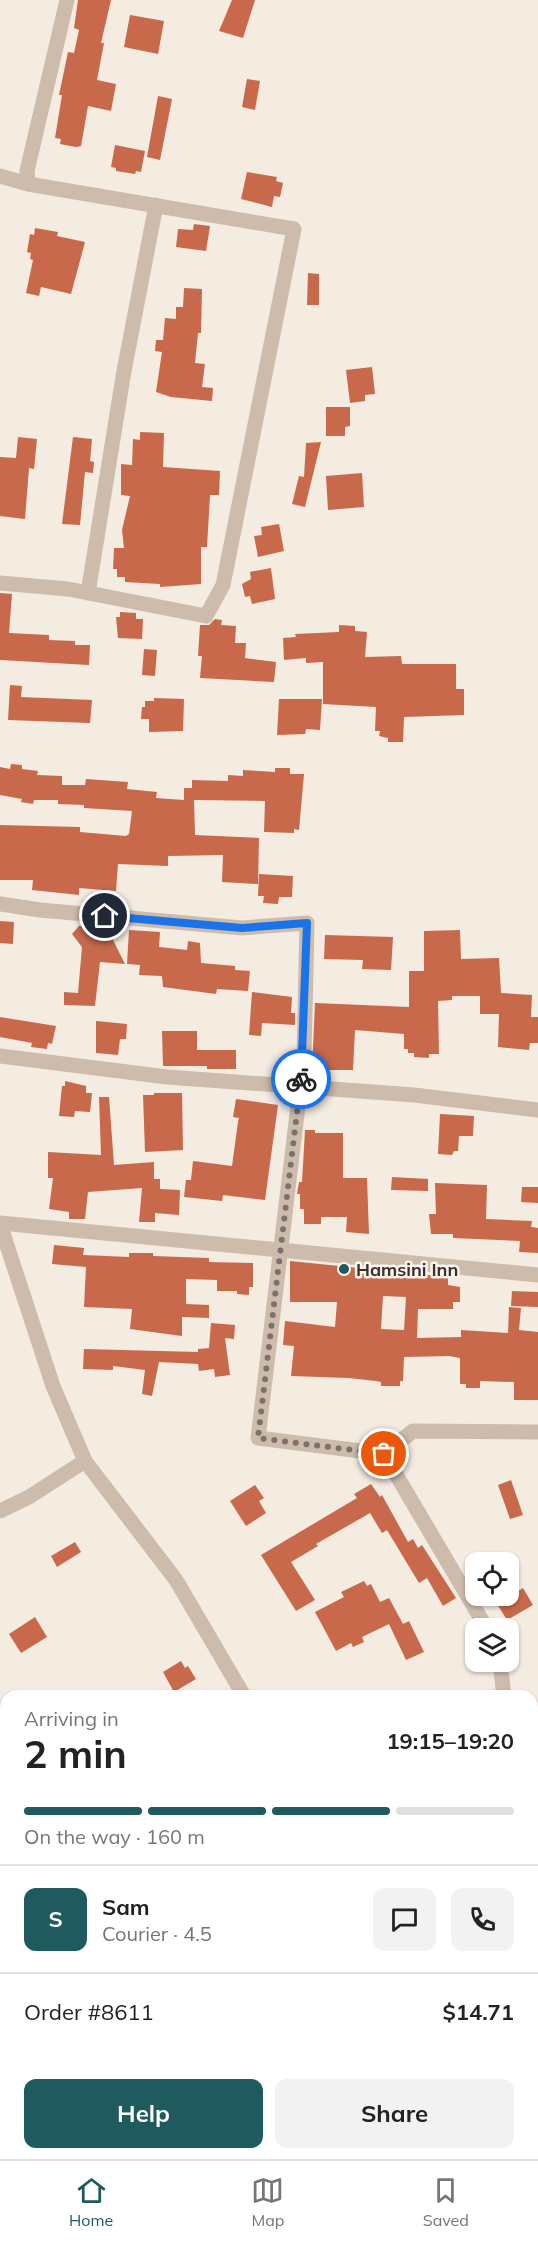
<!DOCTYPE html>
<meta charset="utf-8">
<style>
body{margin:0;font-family:Mulish,sans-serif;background:#f2f2f2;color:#222;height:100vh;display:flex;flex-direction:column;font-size:22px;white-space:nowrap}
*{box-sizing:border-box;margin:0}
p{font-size:20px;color:#767676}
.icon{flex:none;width:33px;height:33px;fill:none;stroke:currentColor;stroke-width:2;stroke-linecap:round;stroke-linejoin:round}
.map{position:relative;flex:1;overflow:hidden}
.details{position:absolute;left:0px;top:1690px;width:538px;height:470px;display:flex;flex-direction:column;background:#fff;border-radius:18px 18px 0 0;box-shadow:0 2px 4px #0004}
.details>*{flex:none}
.fabs{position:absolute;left:465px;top:1552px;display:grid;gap:12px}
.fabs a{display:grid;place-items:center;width:54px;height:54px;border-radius:12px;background:#fff;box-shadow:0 2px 4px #0004;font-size:30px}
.pin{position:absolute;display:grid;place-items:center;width:51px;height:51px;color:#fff;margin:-26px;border:3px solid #fff;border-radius:50%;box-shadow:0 2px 6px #0007}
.courier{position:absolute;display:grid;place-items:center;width:60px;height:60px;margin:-30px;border:4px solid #1a73e8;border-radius:50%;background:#fff;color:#222;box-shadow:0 2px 8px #0007}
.summary em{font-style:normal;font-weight:700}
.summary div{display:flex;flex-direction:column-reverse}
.summary{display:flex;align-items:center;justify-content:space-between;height:102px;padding:0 24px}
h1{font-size:39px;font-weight:700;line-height:45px}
.bar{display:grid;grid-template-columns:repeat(4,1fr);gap:9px 6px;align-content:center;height:72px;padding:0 24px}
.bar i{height:8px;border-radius:4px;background:#e0e0e0}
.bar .active{background:#1f5a5e}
.bar p{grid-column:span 4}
.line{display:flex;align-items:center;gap:15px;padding:0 24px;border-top:2px solid #e0e0e0}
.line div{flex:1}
.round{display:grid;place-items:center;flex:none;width:63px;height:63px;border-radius:12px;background:#f2f2f2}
.action{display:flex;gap:12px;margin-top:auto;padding:12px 24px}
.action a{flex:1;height:69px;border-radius:12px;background:#1f5a5e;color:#fff;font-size:24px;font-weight:700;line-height:69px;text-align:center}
.action a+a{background:#f2f2f2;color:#222}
.dock{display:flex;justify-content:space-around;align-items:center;height:84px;border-top:2px solid #e0e0e0;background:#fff;font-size:16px;color:#767676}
.dock a{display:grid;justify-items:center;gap:3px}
.dock .active{color:#1f5a5e}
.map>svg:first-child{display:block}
.building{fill:#c8694b;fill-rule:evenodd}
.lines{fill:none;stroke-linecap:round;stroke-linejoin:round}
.minor{stroke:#cdbbac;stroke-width:15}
.highway{stroke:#5c4a42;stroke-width:18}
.done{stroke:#7c716b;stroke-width:6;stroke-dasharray:0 10.8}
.route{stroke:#1a73e8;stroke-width:8}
.poi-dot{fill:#1f5a5e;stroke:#fbf5ee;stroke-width:2}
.labels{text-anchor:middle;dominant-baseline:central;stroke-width:5;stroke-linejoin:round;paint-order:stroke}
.poi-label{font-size:18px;font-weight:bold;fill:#3b302b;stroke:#fbf5ee;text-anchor:start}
</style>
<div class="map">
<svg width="538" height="2159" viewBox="0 0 538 2159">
<rect width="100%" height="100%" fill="#f4ebe1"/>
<path class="building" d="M78,0H111L101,43H104L97,80L116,84L111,111L88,106L81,146L76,147L60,144L61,139L55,138L62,95H59L68,52L74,53L79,30L74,28Z
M232,0H255L243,38L219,31Z
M130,15L164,21L158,54L124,47Z
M247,79L260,81L255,110L242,107Z
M158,96L172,99L160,160L147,157Z
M115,145L145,151L141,172L136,171L135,174L116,171V168L111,167Z
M247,172L277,177L276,181L283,183L280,197L274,196L272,207L241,199Z
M194,224L210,226L206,251L176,247L178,229L193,230Z
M35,228L58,232L57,236L85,242L71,294L41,287L39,296L26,293L33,260L30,259L31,253L27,252L30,234L34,235Z
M308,273L319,274V305H307Z
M184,288L202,289L201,333H198L195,363L205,364L202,387L213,388L212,401L171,397L156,392L162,352L155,351L156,340H163L165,318L176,319V307H183Z
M372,367L375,394L365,395V401L350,403L346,370Z
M326,407H350V426L345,427V436H326Z
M140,432L164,433L163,467L220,471L219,495H210L207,547H201V584L160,587V584L125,582V577H117V569H113L114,548H124L122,530L130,496L121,495V464L132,465L133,439L140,440Z
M18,437L37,439L34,469L29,468L25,519L0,516V457L16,458Z
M73,437L92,439L90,461L94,462L93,473L85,472L80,525L62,524Z
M321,442L305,507L292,504L299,476L304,477L306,443Z
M362,473L364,507L328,510L326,476Z
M279,524L284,551L258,557L254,536L262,535L261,527Z
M271,568L275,599L252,604L250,596L245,597L242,584L251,579L250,572Z
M0,593L12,594L9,633L49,635V640L75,641V645H90L89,665L0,660Z
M120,612L136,613V619H143L142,639L118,638L116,617H120Z
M215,619L222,620L221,625L236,626L235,643H246L245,658L276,662L274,682L200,678L202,656H198L200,625H209Z
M339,625L355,626V631L367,632L365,657L401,656L402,664H456V689H464V715L404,717L403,742H388V738L379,736L380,731H375L376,707L323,704V662L306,663V658L284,660L283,638L296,637L295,634L339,632Z
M144,649L157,650L155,676L142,675Z
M10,685L22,686L21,697L92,700L90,723L8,720Z
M154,698L184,699L183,731L149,732V719H141L142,707H145V701H154Z
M279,699H322L320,730L306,729L305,734L277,735Z
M11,764L22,765V769L38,771L37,775L62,776V785H85L86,779L128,782L127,789L157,792L156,798L184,800V788H192V780L228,781V775L243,776V770L275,772V768H290V774H304L299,830L294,829V833L264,832L265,801L194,800L195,835L259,838L258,884L222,882L223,855L168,856V866L118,864L116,891L79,888V895L32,890L33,880H0V825L80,827V832L126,836L129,834L132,811L84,808V805L58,804V800H34L33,804L21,802L22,799L0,795V767L10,769Z
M259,874L293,876L292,897H279L278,904L263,903L264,896H258Z
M0,921L14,922L13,944L0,943Z
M79,926L107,928L125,964L100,962L95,1006L64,1005V992L78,993L82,947L72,934Z
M129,930L160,932L159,947L187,950L188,941L200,943L201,963L235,966V970L250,971L248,991L217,989L216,994L163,987L162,976L139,975L140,965L127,964Z
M460,930L461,959L499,958L501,993L532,995L531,1017H538V1043H530L529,1050L498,1047L499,1014H480V996H452V1000L438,1001L439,1054H429V1058L414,1057V1053H408V1049H404V1034L355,1030L353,1070H312L315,1003L409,1007V971H424V931Z
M325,935L393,937L391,970L362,969L363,960L324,959Z
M252,992L292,997L291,1013H295V1025L262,1023L261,1036L249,1035Z
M0,1017L56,1026L52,1044L48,1043L47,1049L31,1047L32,1043L0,1037Z
M96,1021L127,1024L126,1039H120L118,1055L96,1053Z
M162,1031H197V1050H236V1069H207V1066H163Z
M65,1081L86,1086V1093H92L90,1112L75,1111L74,1117L59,1116L62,1086H65Z
M154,1093H182L183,1150L145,1152L143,1095H154Z
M99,1097H109L114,1165L154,1162V1179H160V1189L180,1190L179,1215L155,1213V1222H139L142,1188L88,1192L85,1219H69V1212L49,1209L53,1178H48V1152L101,1155Z
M236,1099L278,1105L265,1200L223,1195L222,1201L184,1197L186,1180H191L193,1161L232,1166L238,1122L239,1118L233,1117Z
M440,1114L474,1116L473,1136H459L458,1151H454L452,1155L438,1154Z
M305,1130H315V1133H343V1178H367L369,1234L346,1232L347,1217H321V1224H304V1209H300V1194H297L299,1182H302Z
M392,1177L428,1179V1191L391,1190Z
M435,1183L487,1185L486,1219L532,1221L531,1227L538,1228V1253L519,1252L520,1241L453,1238V1234H431L429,1214H436Z
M522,1187H538V1203L521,1202Z
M54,1245L84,1248L83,1255L129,1257V1253H153V1256L209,1258V1262L253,1263V1287H249V1295L237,1294V1291H217V1280L186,1279V1304L209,1305V1318L182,1317V1336L130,1329L132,1309L84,1307L86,1267L52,1264Z
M290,1261L448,1277V1285L460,1287V1302H453V1309H418L417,1338L461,1337V1330L508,1333L509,1307L521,1308L519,1330L538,1332V1400H514V1382L480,1381V1388H466V1384H460V1358L449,1356L404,1357L403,1381H400V1386H381V1382L376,1381L348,1378L291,1376L294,1346L283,1345L285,1321L335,1327L337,1302H290ZM383,1296L406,1297L404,1330L381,1329Z
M512,1291L538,1292V1307L511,1306Z
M211,1323L235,1325L234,1339L225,1338L230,1375L215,1377L214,1369L199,1371L198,1364L159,1362L152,1396L142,1394L145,1370L113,1366V1370L83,1369L84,1349L198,1352V1349L209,1348Z
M511,1480L523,1515L510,1519L498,1485Z
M371,1484L380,1497L382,1495L408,1542L413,1539L418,1548L422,1545L456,1598L443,1606L427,1578L419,1583L387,1530L382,1533L370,1513L316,1544L318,1546L291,1562L315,1600L296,1611L261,1555L357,1498L354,1494Z
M255,1485L264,1498L259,1501L266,1513L246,1526L230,1501Z
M75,1542L81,1552L57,1567L51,1556Z
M364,1581L367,1586L371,1584L380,1602L389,1598L403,1624L409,1621L424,1652L406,1660L389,1624L362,1637L364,1642L353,1647L351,1643L336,1651L315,1612L344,1597L341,1592Z
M523,1588L533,1605L507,1620L492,1596H510Z
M35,1617L47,1637L21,1653L9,1634Z
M181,1661L185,1668L188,1666L196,1679L174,1692L163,1672Z"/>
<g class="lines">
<path class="minor" d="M0,176L28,184L294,229L223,585L206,616L68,589L0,583
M28,184L27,171L67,0
M88,593L124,371L156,205
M0,904L40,910L242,928L307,923L304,1056L258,1438L384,1454L487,1629
M0,1056L167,1077L414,1095L538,1110
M0,1223L538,1275
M0,1224L53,1386L85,1461L176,1580L244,1696
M384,1454L413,1431L538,1432
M0,1511L29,1497L85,1461
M500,1662L504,1696"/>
<path class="highway" d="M532,1721L538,1719
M0,1956L6,1953"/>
</g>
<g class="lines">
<path class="done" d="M301,1079L258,1438L384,1454"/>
<path class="route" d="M105,916L242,928L307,923L301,1079"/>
</g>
<circle class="poi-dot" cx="344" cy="1269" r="6"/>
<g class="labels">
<g class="poi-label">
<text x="356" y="1269">Hamsini Inn</text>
</g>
</g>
</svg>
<div class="fabs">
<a><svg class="icon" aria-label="locate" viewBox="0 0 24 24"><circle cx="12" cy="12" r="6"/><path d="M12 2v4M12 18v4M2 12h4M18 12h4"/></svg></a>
<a><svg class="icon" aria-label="layers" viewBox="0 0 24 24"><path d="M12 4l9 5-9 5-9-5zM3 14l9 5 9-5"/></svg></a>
</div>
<div class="pin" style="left:384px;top:1454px;background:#ea580c"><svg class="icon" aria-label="bag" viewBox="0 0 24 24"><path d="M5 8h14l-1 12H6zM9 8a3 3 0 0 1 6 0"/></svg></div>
<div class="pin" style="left:105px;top:916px;background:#1f2937"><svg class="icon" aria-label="home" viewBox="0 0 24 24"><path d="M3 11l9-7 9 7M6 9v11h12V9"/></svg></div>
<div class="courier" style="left:301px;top:1079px"><svg class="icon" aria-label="bike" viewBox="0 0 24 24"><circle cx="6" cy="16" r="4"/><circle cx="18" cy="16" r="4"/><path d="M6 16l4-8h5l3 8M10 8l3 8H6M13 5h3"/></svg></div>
<section class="details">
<div class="summary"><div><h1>2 min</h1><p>Arriving in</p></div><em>19:15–19:20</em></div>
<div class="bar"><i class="active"></i><i class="active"></i><i class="active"></i><i></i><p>On the way · 160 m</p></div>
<div class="line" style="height:108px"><b class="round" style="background:#1f5a5e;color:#fff">S</b><div><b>Sam</b><p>Courier · 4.5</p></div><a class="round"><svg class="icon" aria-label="chat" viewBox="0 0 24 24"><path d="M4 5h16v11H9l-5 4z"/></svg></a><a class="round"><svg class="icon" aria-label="phone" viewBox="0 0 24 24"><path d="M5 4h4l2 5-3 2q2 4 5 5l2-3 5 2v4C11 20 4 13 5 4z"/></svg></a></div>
<div class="line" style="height:78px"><div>Order #8611</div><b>$14.71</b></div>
<div class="action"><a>Help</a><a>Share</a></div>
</section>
</div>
<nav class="dock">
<a class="active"><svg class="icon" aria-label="home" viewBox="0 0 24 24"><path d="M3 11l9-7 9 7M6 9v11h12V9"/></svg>Home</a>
<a><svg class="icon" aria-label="map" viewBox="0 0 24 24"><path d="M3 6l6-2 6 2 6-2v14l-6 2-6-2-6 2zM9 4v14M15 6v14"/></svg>Map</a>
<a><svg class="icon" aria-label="saved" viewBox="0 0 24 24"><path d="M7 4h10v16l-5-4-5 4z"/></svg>Saved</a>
</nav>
